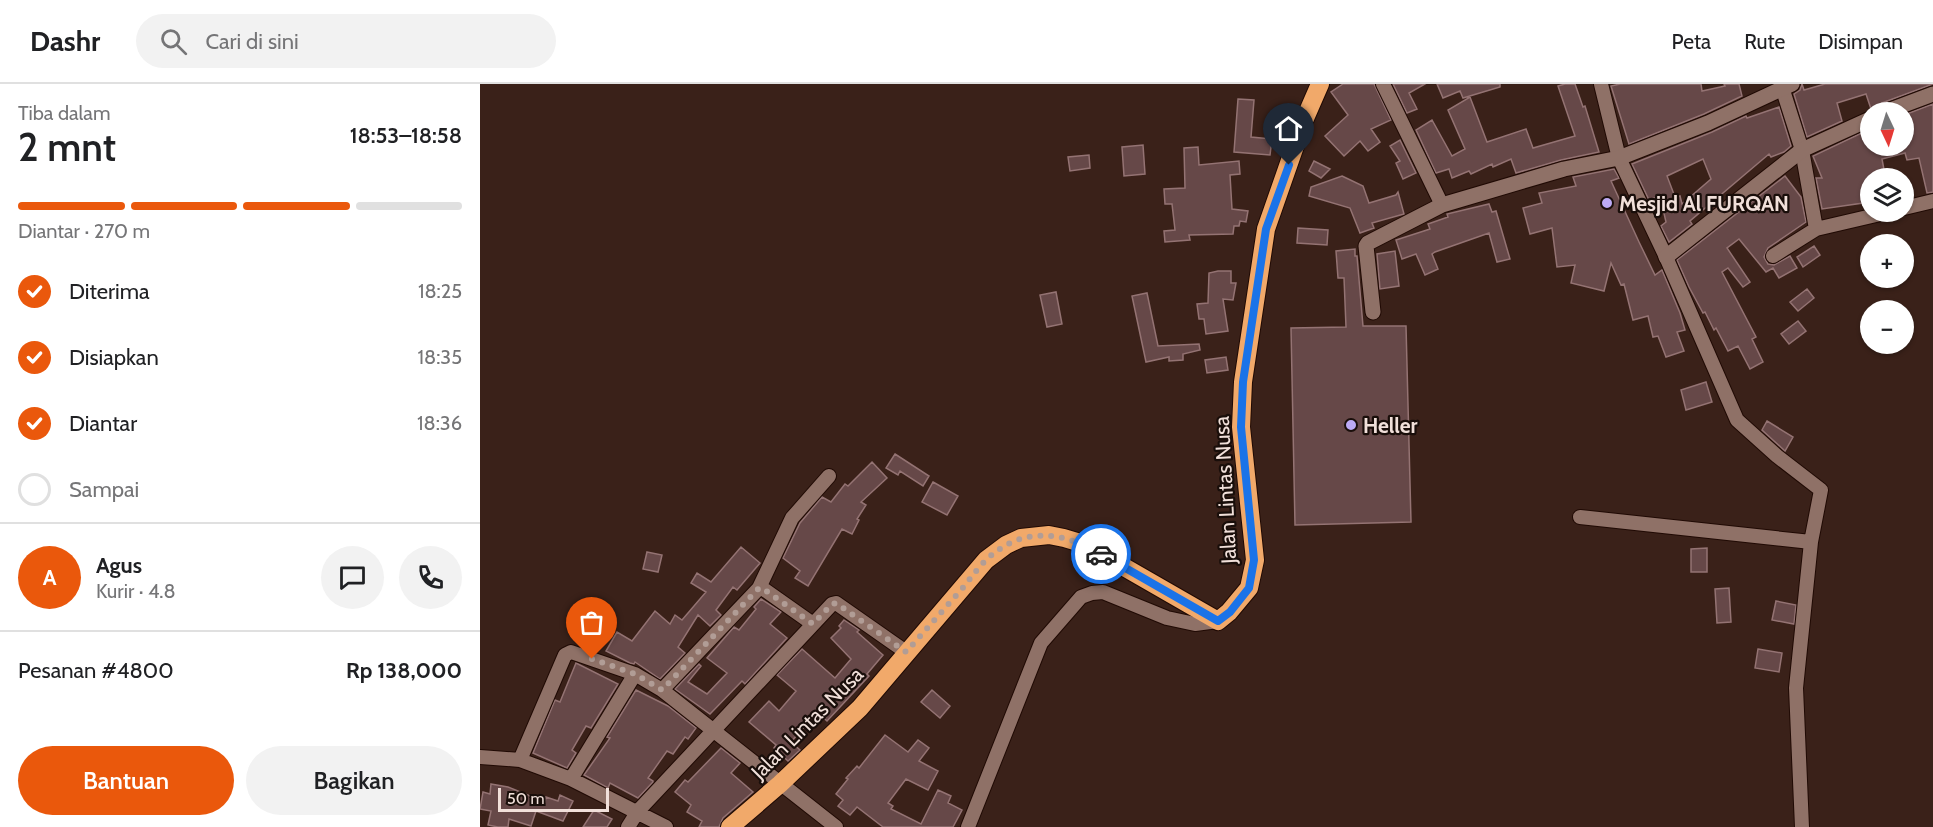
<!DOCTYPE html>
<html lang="id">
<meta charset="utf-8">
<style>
body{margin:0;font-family:Cabin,sans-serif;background:#f2f2f2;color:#202124;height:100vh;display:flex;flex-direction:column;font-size:22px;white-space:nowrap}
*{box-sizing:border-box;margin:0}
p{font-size:20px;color:#757577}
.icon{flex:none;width:33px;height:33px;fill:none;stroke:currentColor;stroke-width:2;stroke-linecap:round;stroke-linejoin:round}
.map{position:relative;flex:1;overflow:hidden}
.side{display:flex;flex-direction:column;background:#fff;width:480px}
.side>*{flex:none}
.needle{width:39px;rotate:176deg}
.controls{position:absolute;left:1380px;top:18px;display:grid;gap:12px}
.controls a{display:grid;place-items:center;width:54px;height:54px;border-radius:50%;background:#fff;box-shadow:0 2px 4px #0004;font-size:30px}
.scale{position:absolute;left:18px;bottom:15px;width:111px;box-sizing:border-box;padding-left:6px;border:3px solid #f1e0da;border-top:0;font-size:16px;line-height:21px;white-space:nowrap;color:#f1e0da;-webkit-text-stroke:4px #190e0a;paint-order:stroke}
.pin{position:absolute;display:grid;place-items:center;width:51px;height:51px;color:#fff;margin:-62px -26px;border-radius:50% 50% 50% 0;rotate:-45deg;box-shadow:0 0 6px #0007}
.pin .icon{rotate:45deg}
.courier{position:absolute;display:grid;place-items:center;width:60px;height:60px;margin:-30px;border:4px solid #1a73e8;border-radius:50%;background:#fff;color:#222;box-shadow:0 2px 8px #0007}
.head em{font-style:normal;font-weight:600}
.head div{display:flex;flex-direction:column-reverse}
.head{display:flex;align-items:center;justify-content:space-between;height:102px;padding:0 18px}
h1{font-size:39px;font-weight:600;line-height:45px}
.bar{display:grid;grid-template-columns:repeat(4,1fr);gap:9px 6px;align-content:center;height:72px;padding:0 18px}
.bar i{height:8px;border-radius:4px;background:#e0e0e0}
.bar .current{background:#ea580c}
.bar p{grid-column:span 4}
.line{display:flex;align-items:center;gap:15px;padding:0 18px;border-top:2px solid #e0e0e0}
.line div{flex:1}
.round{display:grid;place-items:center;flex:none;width:63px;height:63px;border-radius:32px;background:#f2f2f2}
ol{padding:0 18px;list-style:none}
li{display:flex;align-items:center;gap:18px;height:66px}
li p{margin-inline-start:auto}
li .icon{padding:6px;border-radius:50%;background:#ea580c;color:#fff;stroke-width:4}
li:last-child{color:#757577}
li i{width:33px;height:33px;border:3px solid #e0e0e0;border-radius:50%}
.primary-button{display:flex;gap:12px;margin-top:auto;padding:12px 18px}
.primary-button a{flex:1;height:69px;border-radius:36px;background:#ea580c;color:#fff;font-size:24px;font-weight:600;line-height:69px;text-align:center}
.primary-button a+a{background:#f2f2f2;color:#202124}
header{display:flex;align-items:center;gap:36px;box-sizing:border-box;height:84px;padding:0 30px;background:#fff;border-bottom:2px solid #e0e0e0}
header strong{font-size:28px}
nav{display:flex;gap:33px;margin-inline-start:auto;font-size:21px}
.search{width:420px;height:54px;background:#f2f2f2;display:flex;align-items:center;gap:15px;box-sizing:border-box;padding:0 21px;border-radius:33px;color:#757577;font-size:22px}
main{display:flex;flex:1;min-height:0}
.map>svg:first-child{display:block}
.building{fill:#664848;stroke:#947373;stroke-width:1.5;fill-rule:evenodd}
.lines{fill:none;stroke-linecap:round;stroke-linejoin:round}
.street-casing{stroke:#200a04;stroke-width:16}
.secondary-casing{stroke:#200a04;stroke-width:17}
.highway-casing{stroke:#200a04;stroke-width:20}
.street{stroke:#8f7167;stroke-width:14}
.secondary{stroke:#8f7167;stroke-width:15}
.highway{stroke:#f1a96a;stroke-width:18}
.done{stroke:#b19d96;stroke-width:6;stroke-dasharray:0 10.8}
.route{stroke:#1a73e8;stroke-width:8}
.poi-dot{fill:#bcaaf5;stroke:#190e0a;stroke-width:2}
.labels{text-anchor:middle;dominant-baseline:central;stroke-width:4.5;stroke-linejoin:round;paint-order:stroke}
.poi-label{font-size:21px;font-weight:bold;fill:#f1e0da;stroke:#190e0a;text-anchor:start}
.street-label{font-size:21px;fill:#f1e0da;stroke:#190e0a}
</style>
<header>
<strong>Dashr</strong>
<div class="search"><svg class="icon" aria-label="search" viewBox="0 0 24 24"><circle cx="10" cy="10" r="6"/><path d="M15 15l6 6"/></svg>Cari di sini</div>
<nav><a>Peta</a><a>Rute</a><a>Disimpan</a></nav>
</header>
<main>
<section class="side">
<div class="head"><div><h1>2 mnt</h1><p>Tiba dalam</p></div><em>18:53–18:58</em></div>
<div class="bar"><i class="current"></i><i class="current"></i><i class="current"></i><i></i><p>Diantar · 270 m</p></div>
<ol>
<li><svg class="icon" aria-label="check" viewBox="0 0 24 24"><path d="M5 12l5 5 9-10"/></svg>Diterima<p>18:25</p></li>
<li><svg class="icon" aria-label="check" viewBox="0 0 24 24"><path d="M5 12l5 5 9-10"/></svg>Disiapkan<p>18:35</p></li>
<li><svg class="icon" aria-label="check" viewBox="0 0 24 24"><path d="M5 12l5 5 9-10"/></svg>Diantar<p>18:36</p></li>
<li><i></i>Sampai</li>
</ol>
<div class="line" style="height:108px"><b class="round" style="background:#ea580c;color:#fff">A</b><div><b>Agus</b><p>Kurir · 4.8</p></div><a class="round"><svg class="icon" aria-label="chat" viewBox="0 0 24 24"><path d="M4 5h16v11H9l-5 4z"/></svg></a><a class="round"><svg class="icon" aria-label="phone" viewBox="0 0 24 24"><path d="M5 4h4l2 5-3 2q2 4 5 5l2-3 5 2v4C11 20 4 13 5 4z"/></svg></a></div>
<div class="line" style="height:78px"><div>Pesanan #4800</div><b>Rp 138,000</b></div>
<div class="primary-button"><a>Bantuan</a><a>Bagikan</a></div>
</section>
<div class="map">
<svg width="1453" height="743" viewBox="0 0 1453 743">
<rect width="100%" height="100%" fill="#3a2119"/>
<path class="building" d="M863,0H894L911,36L891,45L900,58L888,67L880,57L864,72L845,52L868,31L851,8Z
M913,0H945L929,9L937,25L927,29Z
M957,0H1020V3L983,14L980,7L963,14Z
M1085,0H1095L1103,23L1105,22L1119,68L1081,76L1036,89L1031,75L1013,83L1012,80L991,90L989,87L972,94L969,85L956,89L936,46L952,36L972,72L985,65L968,26L990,13L1007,58L1046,45L1053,64L1095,52L1078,2Z
M1140,0H1221L1222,7L1245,2L1244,0H1259L1262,12L1224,30L1149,60L1131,2Z
M1322,0L1324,6L1345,0H1453L1402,19L1395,27L1391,25L1386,10L1357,19L1362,37L1327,53L1314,10L1320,6Z
M758,15L774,16L771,53L792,55L790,71L754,68Z
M1453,20V108L1447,109L1439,74L1427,76L1425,69L1402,75L1405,91L1386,95L1390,118L1342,125L1336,94H1342L1333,72L1390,45V62H1426L1424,48V31Z
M1299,23L1311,62L1304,68L1291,73L1289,70L1210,137L1212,140L1189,158L1181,142L1186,138L1180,112L1169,116L1152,80L1232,48L1266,32L1267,34ZM1223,75L1231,95L1202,120L1200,112L1195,113L1187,92Z
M920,56L936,89L923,95L916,79L920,77L910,62Z
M663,61L665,90L644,92L642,63Z
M718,63L719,81L759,77L760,90L750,91L752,125L768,127L766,138L760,137L759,142H754L753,150L709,151L710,156L685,158L684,147L695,146L692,120H685L684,105L705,104L704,64Z
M609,71L610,84L590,87L588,73Z
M834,77L850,85L841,94L829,87Z
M1134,85L1139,94L1131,97L1159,158L1175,191L1182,186L1200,229L1205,246L1197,248L1204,267L1186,273L1178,252L1173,253L1168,232L1153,236L1144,200L1141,201L1131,179L1124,207L1091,199L1095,181L1077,183L1072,144L1050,150L1043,124L1062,119L1059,109L1096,102L1093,93Z
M862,92L883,102L889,119L916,111L918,108L924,130L892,139L894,144L880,149L870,124L829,112L831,103Z
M1305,92L1321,113L1326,138L1288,164L1284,173L1288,180L1294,181L1310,172L1317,184L1299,194L1293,184L1286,188L1259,155L1247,164L1270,198L1263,203L1248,184L1242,188L1276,253L1272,255L1283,278L1270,285L1258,262L1248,267L1236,244L1234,246L1225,228L1223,229L1209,203L1197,176Z
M1009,120L1012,128L1016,127L1030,175L1017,178L1009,149L955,168L952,170L958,185L945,191L936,170L922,175L916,156L950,145L948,140L968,133L967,130Z
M818,144L848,146L847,161L817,159Z
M1334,162L1340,171L1323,183L1317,173Z
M875,165V172H877L883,242H926L931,438L815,441L811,244L866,243L864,194H858L856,167Z
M915,167L919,202L900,205L897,170Z
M738,187H751V199H756L753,216L743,215L748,247L726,250L724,235H719L717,220L728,219L729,189Z
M1327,205L1334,214L1318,227L1310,218Z
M576,208L582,240L567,243L560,211Z
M667,209L678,262L719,260L720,266L703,270V276L689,277V273L666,278L652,212Z
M1318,237L1326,247L1309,260L1301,250Z
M746,273L748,286L727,289L725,276Z
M1226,298L1232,318L1206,326L1201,306Z
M1287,337L1313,353L1305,367L1282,346Z
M415,370L449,392L443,402L420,387L418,391L406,384Z
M392,378L407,394L381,418L386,421L377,435L379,436L372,450L362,445L328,502L315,494L320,487L303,474L320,439L342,413L351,418L365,400L368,402Z
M453,398L478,412L467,431L442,418Z
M261,463L280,479L257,506L253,503L236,526L241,531L230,542L218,531L198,563L205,569L180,595L155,578L154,580L150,579L126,567L137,548L152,557L175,527L190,540L195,531L202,536L226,508L211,499L217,489L231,498Z
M1227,464V488H1211V465Z
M167,468L182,471L178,488L163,485Z
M1249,504L1251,538L1237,539L1235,505Z
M281,515L301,528L290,540L307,554L265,600L262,597L230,630L195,605L219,580L221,582L208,598L227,610L247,589L227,574L254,543L259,546L276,525L274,523Z
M1296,517L1316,521L1314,540L1292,536Z
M364,536L379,546L377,548L403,571L387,590L389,592L347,637L337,628L311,658L320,666L308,677L294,664L296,661L269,638L289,617L299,627L316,607L297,591L322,565L355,594L371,575L351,554L361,544L359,542Z
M1278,565L1302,569L1299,588L1275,584Z
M96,579L138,600L111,644L106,642L92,666L96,669L87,684L53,669L75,616L80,618Z
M156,606L188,622L216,644L208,655L205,653L193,670L187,667L168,694L173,697V698L158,714L130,699L128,704L104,691L130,654L127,653Z
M452,606L470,622L460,634L441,618Z
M405,651L428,668L438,656L449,664L439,677L458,687L448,706L426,695L408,719L413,722L411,725L441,740L458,706L471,712L468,719L482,726L473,743H403L377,723L370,731L358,722L363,716L356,710L368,695L366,694L377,682L379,684Z
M241,664L260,679L251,689L273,708L243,734L239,743H219L222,737L207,728L211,721L195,708L205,696L208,698Z
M11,700L28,703L65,718L66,713L78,717L80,711L93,717L83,737L56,727L51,742L29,735L28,743H18L8,741L11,727L0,725L3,708L10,710Z
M114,726L132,735L127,743H103Z"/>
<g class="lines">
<g class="street-casing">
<path id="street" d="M903,0L962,121
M1121,0L1139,74L1186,173L1257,336L1297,372L1341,406L1331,458L1316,604L1322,743
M1424,124L1453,117
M1336,145L1409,128
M1293,172L1336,145L1322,66L1301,0
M1100,433L1331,458
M279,504L312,434L349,392
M182,606L279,504H282L333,540
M0,673L40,676L91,695L186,743
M40,676L85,571L91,568L155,590L182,606L356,743
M91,695L155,590
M148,743L158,727L352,520L356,519L426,568
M488,743L561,559L601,513L612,509L623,508L687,534L715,540L738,537"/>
</g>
<g class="secondary-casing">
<path id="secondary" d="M1405,28L1453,10
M1186,173L1322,66L1390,35
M893,228L886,162L888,159L962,121L1084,85L1139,74L1228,39L1312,0"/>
</g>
<g class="highway-casing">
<path id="highway" d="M250,743L300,700L380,624L506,476L526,461L541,454L569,451L584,454L604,460L738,537L749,528L769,504L775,476L761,343L763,298L786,145L823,39L840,0"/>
</g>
<use href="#street" class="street"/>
<use href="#secondary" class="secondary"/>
<use href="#highway" class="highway"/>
</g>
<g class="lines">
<path class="done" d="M112,575L155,590L182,606L279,504H282L333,540L352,520L356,519L426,568C445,547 463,526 482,505C490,495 497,485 506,476C542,442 581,447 621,470"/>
<path class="route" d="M621,470L738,537L750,528L769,504L774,476L761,343L763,298L786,145L809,81"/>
</g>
<g class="poi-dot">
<circle cx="1127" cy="119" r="6"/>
<circle cx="871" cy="341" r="6"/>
</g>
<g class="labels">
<g class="poi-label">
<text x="1139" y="119">Mesjid Al FURQAN</text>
<text x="883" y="341">Heller</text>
</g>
<g class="street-label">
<text transform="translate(745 406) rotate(-93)">Jalan Lintas Nusa</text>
<text transform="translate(327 639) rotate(-45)">Jalan Lintas Nusa</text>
</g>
</g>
</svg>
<div class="controls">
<a><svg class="needle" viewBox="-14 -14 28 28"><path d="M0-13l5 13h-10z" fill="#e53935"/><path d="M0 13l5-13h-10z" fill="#757577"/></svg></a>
<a><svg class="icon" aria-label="layers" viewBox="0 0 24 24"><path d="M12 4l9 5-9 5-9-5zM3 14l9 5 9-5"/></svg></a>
<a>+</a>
<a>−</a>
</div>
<div class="scale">50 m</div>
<div class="pin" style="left:112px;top:575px;background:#ea580c"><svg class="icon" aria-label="bag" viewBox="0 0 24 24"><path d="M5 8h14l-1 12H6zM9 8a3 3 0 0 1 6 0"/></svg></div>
<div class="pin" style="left:809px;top:81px;background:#1f2937"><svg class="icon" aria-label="home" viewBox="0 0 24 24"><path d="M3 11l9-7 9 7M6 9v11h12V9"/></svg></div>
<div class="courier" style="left:621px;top:470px"><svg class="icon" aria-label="car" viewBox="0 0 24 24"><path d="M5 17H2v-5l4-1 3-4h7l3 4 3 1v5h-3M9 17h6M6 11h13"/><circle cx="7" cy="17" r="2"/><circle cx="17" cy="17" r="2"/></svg></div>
</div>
</main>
